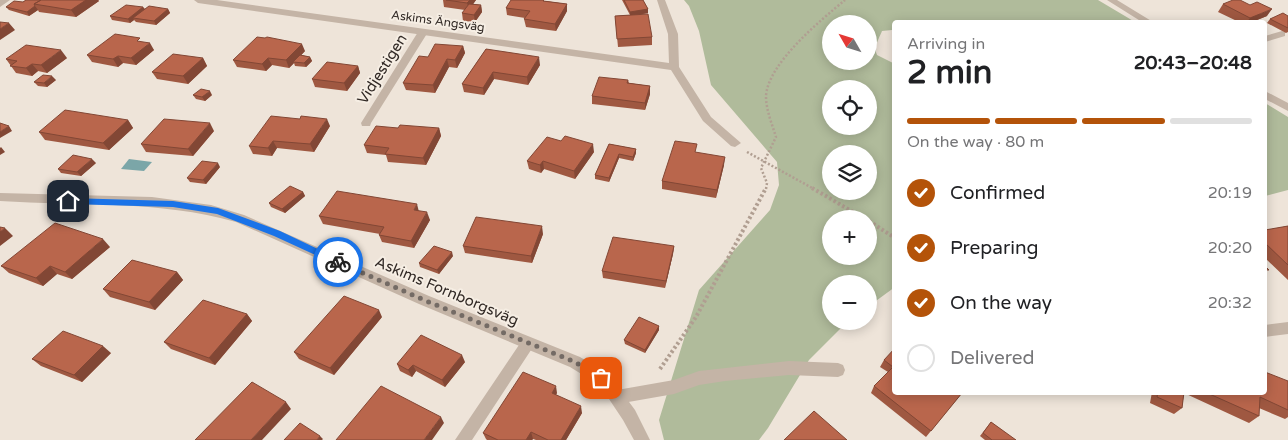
<!DOCTYPE html>
<meta charset="utf-8">
<style>
body{margin:0;font-family:"Varela Round",sans-serif;background:#f2f2f2;color:#202124;height:100vh;display:flex;flex-direction:column;font-size:19px;white-space:nowrap}
*{box-sizing:border-box;margin:0}
p{font-size:16px;color:#757577}
.icon{flex:none;width:28px;height:28px;fill:none;stroke:currentColor;stroke-width:2;stroke-linecap:round;stroke-linejoin:round}
.map{position:relative;flex:1;overflow:hidden}
.sheet{position:absolute;left:892px;top:20px;width:375px;height:375px;display:flex;flex-direction:column;background:#fff;border-radius:5px;box-shadow:0 2px 12px #0003}
.sheet>*{flex:none}
.needle{width:32px;rotate:309deg}
.fabs{position:absolute;left:822px;top:15px;display:grid;gap:10px}
.fabs a{display:grid;place-items:center;width:55px;height:55px;border-radius:50%;background:#fff;box-shadow:0 2px 12px #0003;font-size:25px}
.pin{position:absolute;display:grid;place-items:center;width:42px;height:42px;color:#fff;margin:-21px;border-radius:10px;box-shadow:0 2px 8px #0006}
.courier{position:absolute;display:grid;place-items:center;width:50px;height:50px;margin:-25px;border:4px solid #1a73e8;border-radius:50%;background:#fff;color:#222;box-shadow:0 1px 6px #0007}
.overview em{font-style:normal;font-weight:700}
.overview div{display:flex;flex-direction:column-reverse}
.overview{display:flex;align-items:center;justify-content:space-between;height:85px;padding:0 15px}
h1{font-size:32px;font-weight:700;line-height:38px}
.bar{display:grid;grid-template-columns:repeat(4,1fr);gap:8px 5px;align-content:center;height:60px;padding:0 15px}
.bar i{height:6px;border-radius:4px;background:#e0e0e0}
.bar .selected{background:#b45309}
.bar p{grid-column:span 4}
ol{padding:0 15px;list-style:none}
li{display:flex;align-items:center;gap:15px;height:55px}
li p{margin-inline-start:auto}
li .icon{padding:5px;border-radius:50%;background:#b45309;color:#fff;stroke-width:4}
li:last-child{color:#757577}
li i{width:28px;height:28px;border:2px solid #e0e0e0;border-radius:50%}
.map>svg:first-child{display:block}
.green{fill:#b0bb9b;fill-rule:evenodd}
.water{fill:#7ba6a8}
.lines{fill:none;stroke-linecap:round;stroke-linejoin:round}
.path-far1{stroke:#b09e91;stroke-width:2.5;stroke-dasharray:2 2;stroke-linecap:butt}
.path{stroke:#b09e91;stroke-width:4;stroke-dasharray:2.5 2.5;stroke-linecap:butt}
.service{fill:#c4b4a6;fill-rule:evenodd}
.minor{fill:#c4b4a6;fill-rule:evenodd}
.tertiary{fill:#c4b4a6;fill-rule:evenodd}
.wall{fill:#9f5841}
.shaded-wall{fill:#824735}
.building{fill:#b9664c;stroke:#824735}
.route{fill:#1a73e8}
.done{stroke:#746b65;stroke-width:5;stroke-dasharray:0 9}
.labels{text-anchor:middle;dominant-baseline:central;stroke-width:4;stroke-linejoin:round;paint-order:stroke}
.far-street-label{font-size:12px;fill:#322a26;stroke:#f6eee4}
.street-label{font-size:15px;fill:#322a26;stroke:#f6eee4}
</style>
<div class="map">
<svg width="1288" height="440" viewBox="0 0 1288 440">
<rect width="100%" height="100%" fill="#eee4d9"/>
<path class="green" d="M684,0H1098L1135,22H895V33L892,30L882,31C879,39 873,47 877,55L895,64V287L869,306V284H831V321H848L809,360L768,428L759,440H664L659,420L699,290L770,210L779,185L777,162L711,85L699,31L689,6ZM831,24H869V61H831ZM831,89H869V126H831ZM831,154H869V191H831ZM831,219H869V256H831Z
M1265,103L1288,117V190L1265,196Z"/>
<path class="water" d="M129,159L152,162L144,171L121,169Z"/>
<g class="lines">
<path class="path-far1" d="M747,152L814,189
M766,189L767,183L761,168L776,137C772,124 766,110 766,96C768,63 821,20 845,0"/>
<path class="path" d="M812,188L865,219
M869,221L895,238
M660,369L696,317L766,188"/>
<path class="service" d="M423,29L428,32L371,123L370,126H362L361,123L418,32Z
M1282,31L1285,32V36L1265,42V36Z
M528,337L533,339L535,343L533,347L472,440H455L523,339Z
M789,361L838,363L843,365L845,370L843,375L838,377L789,375L725,381L699,385L674,394L617,404L612,402L609,397L612,392L617,390L674,380L699,371Z"/>
<path class="minor" d="M0,0H10L0,7Z
M194,0H217L669,63L668,34L657,0H665L678,34L679,67L711,117L741,143L735,147L731,146L703,121L671,70L198,3Z
M0,193L152,197L211,205L244,215L429,296L580,357L606,373L615,383L635,410L650,440H634L623,420L605,393L596,383L570,367L419,304L236,222C159,200 79,206 0,201Z
M1288,322V334L1265,337V325Z"/>
<path class="tertiary" d="M1107,0H1117L1153,22H1142Z
M1265,91L1288,103V111L1265,99Z"/>
</g>
<path class="wall" d="M26,0H98L99,1L76,17L39,12L38,10L29,16L9,10L6,7L23,2Z
M443,0H476L473,4L481,5L482,12L475,22L463,21L462,13L465,10L444,7Z
M622,0H643L648,9V13L638,15L652,37V45L618,47L615,16L630,15Z
M546,1L567,4V11L556,31L526,27L524,19L525,18L507,15L506,8Z
M1223,4L1267,16L1252,22H1239L1218,12Z
M143,7L145,9H168L170,13L156,25L136,22L134,20L130,23L112,20L110,16Z
M1288,16V32L1286,33L1267,23L1270,19Z
M142,42L154,50L136,65L123,63L118,67L92,62L87,55Z
M463,46L465,53L457,68L449,67L435,93L406,90L403,83L428,57Z
M486,49L540,65L528,85L494,79L484,95L464,92L462,84Z
M305,51L301,55L310,57L312,61L306,67L295,66L294,63L289,68L272,65L266,71L237,67L233,60Z
M67,58L47,73L38,71L32,76L16,73L6,59Z
M203,58L207,66L188,84L157,79L152,72Z
M358,66L360,73L347,91L315,87L312,79Z
M56,80L47,87L38,86L34,82Z
M628,80L629,83L650,86V94L645,110L592,104V96Z
M193,95H212L205,101L196,99Z
M128,120L133,128L109,150L45,140L39,132Z
M330,126L314,152L277,148L272,156L253,154L249,146Z
M398,128H439L441,136L426,165L388,162L386,155L367,153L364,145Z
M214,131L193,156L146,152L141,144Z
M609,144L636,149V153L633,161L619,158L609,182L595,179V175Z
M594,152L575,179L544,169L541,173L529,169L527,161Z
M697,153L724,165L716,198L662,189V181Z
M96,163L81,176L61,173L58,169Z
M220,167L206,184L190,182L187,178Z
M303,192L305,196L285,213L271,207L269,203Z
M419,211L430,220L414,248L382,242L379,235L380,234L323,224L319,216Z
M1288,226V280L1265,258V230Z
M543,234L532,263L465,253L463,246Z
M674,246L673,254L665,288L603,278L602,271Z
M110,247L72,279L57,274L43,286L9,273L1,266Z
M453,256L439,274L420,267L419,263Z
M177,272L183,280L155,310L110,297L103,289Z
M247,314L252,321L215,365L171,349L164,342Z
M382,317L334,375L299,359L294,352Z
M659,326V330L645,353L625,344L624,340Z
M111,353L82,382L41,366L32,359Z
M884,360L962,393L926,437L871,393L874,386L888,372L880,367Z
M465,362L445,387L416,371L412,377L400,371L397,364Z
M1288,381V417L1285,419L1259,408V416L1249,423L1184,393L1182,408L1174,414L1150,403L1152,392H1265Z
M557,393L556,395L582,413L566,440H536L533,439L532,440H487L486,439L483,433Z
M991,422L1015,440H985L980,436Z"/>
<path class="shaded-wall" d="M86,0H98L99,1L76,17L71,10Z
M470,0H476L469,10L467,3Z
M567,4V11L556,31L555,24Z
M481,5L482,12L475,22L474,15Z
M35,6L38,10L29,16L27,12Z
M143,7L146,11L133,18L134,20L130,23L128,19Z
M168,9L170,13L156,25L154,21Z
M648,9V13L630,16V12Z
M1272,9L1267,16L1252,22H1247L1250,18Z
M9,23L15,30L0,40V29Z
M150,43L154,50L136,65L131,58Z
M302,44L305,51L295,62H293L294,63L289,68L286,60Z
M463,46L465,53L457,68L455,60Z
M61,50L67,58L47,73L41,65Z
M118,56L123,63L118,67L113,59Z
M310,57L312,61L306,67L304,63Z
M539,57L540,65L528,85L527,77Z
M203,58L207,66L188,84L183,76Z
M268,58L272,65L266,71L262,64Z
M447,59L449,67L435,93L433,85Z
M32,64L38,71L32,76L26,68Z
M358,66L360,73L347,91L344,83Z
M493,72L494,79L484,95L483,88Z
M52,76L56,80L47,87L44,83Z
M650,86V94L645,110V103Z
M210,91L212,95L205,101L202,97Z
M327,119L330,126L314,152L310,144Z
M128,120L133,128L109,150L103,143Z
M210,123L214,131L193,156L188,149Z
M9,126L12,131L0,138V132Z
M439,128L441,136L426,165L423,158Z
M273,141L277,148L272,156L268,148Z
M593,144L594,152L575,179L574,171Z
M1,147L5,152L0,155V148Z
M636,149V153L633,161V157Z
M619,154V158L609,182V178Z
M725,157L724,165L716,198L717,190Z
M92,159L96,163L81,176L77,172Z
M543,161L544,169L541,173L540,165Z
M218,163L220,167L206,184L203,180Z
M303,192L305,196L285,213L282,209Z
M417,204L419,212L414,210Z
M427,212L430,220L414,248L411,241Z
M542,226L543,234L532,263L531,256Z
M5,228L13,236L0,246V232Z
M103,239L110,247L72,279L65,272Z
M674,246L673,254L665,288L666,281Z
M452,252L453,256L439,274L437,270Z
M50,266L57,274L43,286L36,278Z
M177,272L183,280L155,310L149,302Z
M379,310L382,317L334,375L330,368Z
M247,314L252,321L215,365L209,358Z
M659,326V330L645,353V350Z
M103,346L111,353L82,382L74,375Z
M462,355L465,362L445,387L442,380Z
M413,365L416,371L412,377L408,370Z
M556,386L557,393L553,400L552,393Z
M286,402L291,409L262,440H251Z
M581,406L582,413L566,440H561Z
M441,417L444,423L432,440H424Z
M531,432L533,439L532,440H526Z
M320,436L323,439L322,440H317Z"/>
<path class="building" d="M26,0H41L34,4L35,6L27,12L6,7L14,1L23,2Z
M41,0H86L71,10L34,4Z
M446,0H470L467,3Z
M511,0H544L543,1L567,4L555,24L524,19L530,11L506,8Z
M624,0H643L648,9L630,12Z
M1233,0H1240L1250,5L1257,2L1272,9L1250,18L1223,4Z
M469,4L481,5L474,15L462,13Z
M126,5L143,7L128,19L110,16Z
M149,6L168,9L154,21L133,18Z
M1283,13L1288,16V28L1270,19Z
M648,14L652,37L617,39L615,16Z
M0,22L9,23L0,29Z
M115,34L140,38L137,41L150,43L131,58L118,56L113,59L87,55Z
M257,37L265,38L267,37L302,44L286,60L268,58L262,64L233,60Z
M435,44L463,46L455,60L447,59L433,85L403,83L419,56L428,57Z
M26,45L61,50L41,65L32,64L26,68L10,66L17,61L6,59Z
M486,49L539,57L527,77L493,72L483,88L462,84Z
M173,54L203,58L183,76L152,72Z
M300,55L310,57L304,63L293,62Z
M327,62L358,66L344,83L312,79Z
M43,75L52,76L44,83L34,82Z
M599,77L628,80L627,83L650,86L645,103L592,96Z
M201,89L210,91L202,97L193,95Z
M65,110L128,120L103,143L39,132Z
M271,116L300,119L301,116L327,119L310,144L273,141L268,148L249,146Z
M164,119L210,123L188,149L141,144Z
M0,123L9,126L0,132Z
M400,125L439,128L423,158L385,154L389,148L364,145L376,126L398,128Z
M565,136L593,144L574,171L543,161L540,165L527,161L547,137L561,141Z
M675,141L697,144L695,152L725,157L717,190L662,181Z
M609,144L636,149L633,157L619,154L609,178L595,175Z
M73,155L92,159L77,172L58,169Z
M202,161L218,163L203,180L187,178Z
M290,186L303,192L282,209L269,203Z
M337,191L417,204L414,210L427,212L411,241L379,235L384,227L319,216Z
M476,217L542,226L531,256L463,246Z
M55,223L103,239L65,272L50,266L36,278L1,266Z
M1288,226V265L1265,243V230Z
M0,227L5,228L0,232Z
M613,237L674,246L666,281L602,271Z
M434,246L452,252L437,270L419,263Z
M132,260L177,272L149,302L103,289Z
M1265,266L1269,270H1265Z
M344,296L379,310L330,368L294,352Z
M203,300L247,314L209,358L164,342Z
M639,317L659,326L645,350L624,340Z
M63,331L103,346L74,375L32,359Z
M421,335L462,355L442,380L413,365L408,370L397,364Z
M895,348V392L962,393L931,431L874,386L893,367L884,360Z
M523,372L556,386L552,393L581,406L561,440H548L531,432L526,440H498L483,433Z
M1265,372L1288,381V410L1260,397L1259,416L1205,392H1265Z
M252,382L286,402L251,440H195Z
M381,386L441,417L424,440H336Z
M1158,392H1184L1182,408L1157,397Z
M814,411L847,440H784Z
M991,422L1016,440H992L983,433Z
M300,423L320,436L317,440H284Z"/>
<path class="route" d="M68,198L173,201L218,208L280,231L341,260L343,262L338,265L335,264L274,236L217,214L173,207L68,204L64,201Z"/>
<g class="lines">
<path class="done" d="M338,262L424,300L575,362L601,378"/>
</g>
<g class="labels">
<g class="far-street-label">
<text transform="translate(438 21) rotate(8)">Askims Ängsväg</text>
</g>
<g class="street-label">
<text transform="translate(382 69) rotate(-58)">Vidjestigen</text>
<text transform="translate(447 291) rotate(23)">Askims Fornborgsväg</text>
</g>
</g>
</svg>
<div class="fabs">
<a><svg class="needle" viewBox="-14 -14 28 28"><path d="M0-13l5 13h-10z" fill="#e53935"/><path d="M0 13l5-13h-10z" fill="#757577"/></svg></a>
<a><svg class="icon" aria-label="locate" viewBox="0 0 24 24"><circle cx="12" cy="12" r="6"/><path d="M12 2v4M12 18v4M2 12h4M18 12h4"/></svg></a>
<a><svg class="icon" aria-label="layers" viewBox="0 0 24 24"><path d="M12 4l9 5-9 5-9-5zM3 14l9 5 9-5"/></svg></a>
<a>+</a>
<a>−</a>
</div>
<div class="pin" style="left:601px;top:378px;background:#ea580c"><svg class="icon" aria-label="bag" viewBox="0 0 24 24"><path d="M5 8h14l-1 12H6zM9 8a3 3 0 0 1 6 0"/></svg></div>
<div class="pin" style="left:68px;top:201px;background:#1f2937"><svg class="icon" aria-label="home" viewBox="0 0 24 24"><path d="M3 11l9-7 9 7M6 9v11h12V9"/></svg></div>
<div class="courier" style="left:338px;top:262px"><svg class="icon" aria-label="bike" viewBox="0 0 24 24"><circle cx="6" cy="16" r="4"/><circle cx="18" cy="16" r="4"/><path d="M6 16l4-8h5l3 8M10 8l3 8H6M13 5h3"/></svg></div>
<section class="sheet">
<div class="overview"><div><h1>2 min</h1><p>Arriving in</p></div><em>20:43–20:48</em></div>
<div class="bar"><i class="selected"></i><i class="selected"></i><i class="selected"></i><i></i><p>On the way · 80 m</p></div>
<ol>
<li><svg class="icon" aria-label="check" viewBox="0 0 24 24"><path d="M5 12l5 5 9-10"/></svg>Confirmed<p>20:19</p></li>
<li><svg class="icon" aria-label="check" viewBox="0 0 24 24"><path d="M5 12l5 5 9-10"/></svg>Preparing<p>20:20</p></li>
<li><svg class="icon" aria-label="check" viewBox="0 0 24 24"><path d="M5 12l5 5 9-10"/></svg>On the way<p>20:32</p></li>
<li><i></i>Delivered</li>
</ol>
</section>
</div>
